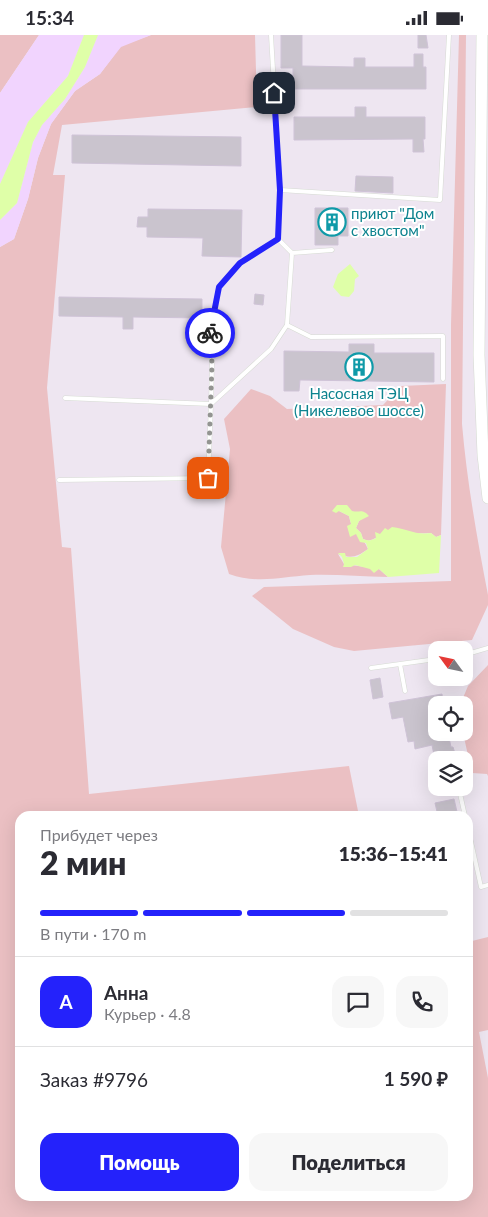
<!DOCTYPE html>
<html lang="ru">
<meta charset="utf-8">
<style>
body{margin:0;font-family:Lato,sans-serif;background:#f7f7f7;color:#2b2b33;height:100vh;display:flex;flex-direction:column;font-size:19px;white-space:nowrap}
*{box-sizing:border-box;margin:0}
p{font-size:16px;color:#7c7c81}
.icon{flex:none;width:28px;height:28px;fill:none;stroke:currentColor;stroke-width:2;stroke-linecap:round;stroke-linejoin:round}
.map{position:relative;flex:1;overflow:hidden}
.panel{position:absolute;left:15px;top:776px;width:458px;height:390px;display:flex;flex-direction:column;background:#fff;border-radius:15px;box-shadow:0 5px 20px #0002}
.panel>*{flex:none}
.needle{width:32px;rotate:303deg}
.fabs{position:absolute;left:428px;top:606px;display:grid;gap:10px}
.fabs a{display:grid;place-items:center;width:45px;height:45px;border-radius:10px;background:#fff;box-shadow:0 5px 20px #0002;font-size:25px}
.pin{position:absolute;display:grid;place-items:center;width:42px;height:42px;color:#fff;margin:-21px;border-radius:10px;box-shadow:0 2px 8px #0006}
.courier{position:absolute;display:grid;place-items:center;width:50px;height:50px;margin:-25px;border:4px solid #2422fb;border-radius:50%;background:#fff;color:#222;box-shadow:0 1px 6px #0007}
.overview em{font-style:normal;font-weight:800}
.overview div{display:flex;flex-direction:column-reverse}
.overview{display:flex;align-items:center;justify-content:space-between;height:85px;padding:0 25px}
h1{font-size:32px;font-weight:800;line-height:38px}
.bar{display:grid;grid-template-columns:repeat(4,1fr);gap:8px 5px;align-content:center;height:60px;padding:0 25px}
.bar i{height:6px;border-radius:4px;background:#e1e1e2}
.bar .selected{background:#2422fb}
.bar p{grid-column:span 4}
.line{display:flex;align-items:center;gap:12px;padding:0 25px;border-top:1px solid #e1e1e2}
.line div{flex:1}
.round{display:grid;place-items:center;flex:none;width:52px;height:52px;border-radius:15px;background:#f7f7f7}
.action{display:flex;gap:10px;margin-top:auto;padding:10px 25px}
.action a{flex:1;height:58px;border-radius:15px;background:#2422fb;color:#fff;font-size:20px;font-weight:800;line-height:58px;text-align:center}
.action a+a{background:#f7f7f7;color:#2b2b33}
.status{display:flex;justify-content:space-between;align-items:center;height:35px;padding:0 25px;background:#fff;direction:ltr}
.status svg{height:14px;fill:currentColor}
.map>svg:first-child{display:block}
.green{fill:#ebc0c3}
.sand{fill:#f1d4fe}
.water{fill:#dfffa8}
.building{fill:#cac4ce;stroke:#cfc3d7}
.lines{fill:none;stroke-linecap:round;stroke-linejoin:round}
.service-casing{stroke:#d6dbd3;stroke-width:5}
.secondary-casing{stroke:#d4dad0;stroke-width:12}
.service{stroke:#fff;stroke-width:4}
.secondary{stroke:#fff;stroke-width:11}
.done{stroke:#939491;stroke-width:5;stroke-dasharray:0 9}
.route{stroke:#2422fb;stroke-width:6}
.labels{text-anchor:middle;dominant-baseline:central;stroke-width:4;stroke-linejoin:round;paint-order:stroke}
.culture-label{font-size:15px;fill:#0d838f;stroke:#fff;text-anchor:start}
</style>
<div class="status"><b>15:34</b><svg viewBox="0 0 49 12"><path d="M0 12V9h3v3zM5 12V6h3v6zM10 12V3h3v9zM15 12V0h3v12zM26 1h20v11H26zM47 4h2v5h-2z"/></svg></div>
<div class="map">
<svg width="488" height="1182" viewBox="0 0 488 1182">
<rect width="100%" height="100%" fill="#eee6f1"/>
<path class="green" d="M0,0H39L0,58Z
M151,0H255L257,72L62,90L53,140H65L47,353L62,512L71,513L89,759L349,731L359,781H20V1161H468V907L488,902V995L479,997L488,1043V1182H0V212L14,204L28,164L38,123L51,89L75,56L100,39L121,11Z
M459,0H466L462,389C467,447 477,503 488,560V570L472,605L354,616L334,612L293,594L252,561L264,552L451,546V290Z
M446,349L441,500L436,502L431,498C425,498 418,499 411,498C401,495 399,492 388,496C378,499 373,509 363,504L361,498L356,493L359,486L363,483L355,477L339,476L349,481C352,498 363,501 368,514C357,522 351,524 338,519L344,529L379,534L388,542C362,542 336,539 310,540C281,542 257,549 229,539L221,512L230,414L224,384L251,354L270,361L287,374L383,370L401,351Z
M488,630V741L487,739L472,738L463,698L464,670H460L468,651Z"/>
<path class="sand" d="M39,0H84L68,41L28,87L0,149V58Z
M98,0H151L121,12L100,39L75,56L51,89L38,123L28,164L14,204L0,212V185L17,168L33,107L42,90L65,64L85,32Z"/>
<path class="water" d="M84,0H98L85,32L65,64L42,90L33,107L17,168L0,185V149L28,87L68,41Z
M350,229L359,241L355,244L354,256L349,262L341,261L333,252L338,239Z
M337,470H347L352,476C360,478 362,473 369,481L359,486L356,493L361,498L363,504C368,506 371,506 376,503L375,497L380,499L385,493L388,495L392,492C408,494 414,500 431,498L436,502L441,500L439,538L388,542L379,534L374,538L370,534L355,530L351,532H343L344,529L342,522L338,518H345L346,522H357L368,514L366,508L360,507L356,499L350,502L347,491L351,489L349,481L339,476L336,478L332,476Z"/>
<path class="building" d="M281,0H302V31L354,32V23H365V32H414V19H423V32H426V54H293V33H281Z
M418,0H426L428,13H418Z
M355,72H366V82H425V104H423L424,117H413V104L294,105V82H355Z
M72,100L241,102V131L72,128Z
M356,141L393,142V158L355,156Z
M315,173H348V201H338V210H315Z
M148,174L242,175L241,222L202,221L203,203L147,202V192H137L138,182H148Z
M255,259L264,260L263,270L254,269Z
M59,262L202,264V283L133,282V294H123V282L59,281Z
M349,309H374V318H434V347L300,345L299,356H284V316L349,317Z
M380,643L383,662L373,664L370,645Z
M442,659L443,670H436V698H448L451,712H453L457,725H435L432,710L415,714L414,706L408,707L403,682L392,684L389,668Z
M454,764L458,781H438L435,768Z"/>
<g class="lines">
<g class="service-casing">
<path id="service" d="M280,155L440,165L449,0
M292,218L332,215
M287,290L311,302L443,301V344
M65,363L211,369L212,329L210,303L219,252L240,228L278,204L280,155L271,0
M59,445L208,443L211,369L271,314L287,290L292,218L278,204
M464,620L488,613
M400,629L405,656
M371,633L436,624
M459,754L465,781
M468,793L481,852L488,850"/>
</g>
<g class="secondary-casing">
<path id="secondary" d="M482,0L479,320L483,420L488,463"/>
</g>
<use href="#service" class="service"/>
<use href="#secondary" class="secondary"/>
</g>
<g class="lines">
<path class="done" d="M208,443L212,329L210,298"/>
<path class="route" d="M210,298L219,252L240,228L278,204L280,155L274,58"/>
</g>
<defs>
<g id="building-ring" transform="scale(1.4375)"><circle r="9.5" fill="#fff" stroke="#0f9aa8" stroke-width="1.5"/><path d="M-4-6H4V6H1V3H-1V6H-4ZM-2.5-4.3h1.7v1.8h-1.7ZM.8-4.3h1.7v1.8H.8ZM-2.5-1h1.7V.8h-1.7ZM.8-1h1.7V.8H.8Z" fill="#0f9aa8"/></g>
</defs>
<g fill-rule="evenodd">
<use href="#building-ring" x="332" y="187"/>
<use href="#building-ring" x="359" y="332"/>
</g>
<g class="labels">
<g class="culture-label">
<text x="351" y="178">приют "Дом<tspan x="351" dy="17">с хвостом"</tspan></text>
<text x="359" y="358" text-anchor="middle">Насосная ТЭЦ<tspan x="359" dy="17">(Никелевое шоссе)</tspan></text>
</g>
</g>
</svg>
<div class="fabs">
<a><svg class="needle" viewBox="-14 -14 28 28"><path d="M0-13l5 13h-10z" fill="#e53935"/><path d="M0 13l5-13h-10z" fill="#7c7c81"/></svg></a>
<a><svg class="icon" aria-label="locate" viewBox="0 0 24 24"><circle cx="12" cy="12" r="6"/><path d="M12 2v4M12 18v4M2 12h4M18 12h4"/></svg></a>
<a><svg class="icon" aria-label="layers" viewBox="0 0 24 24"><path d="M12 4l9 5-9 5-9-5zM3 14l9 5 9-5"/></svg></a>
</div>
<div class="pin" style="left:208px;top:443px;background:#ea580c"><svg class="icon" aria-label="bag" viewBox="0 0 24 24"><path d="M5 8h14l-1 12H6zM9 8a3 3 0 0 1 6 0"/></svg></div>
<div class="pin" style="left:274px;top:58px;background:#1f2937"><svg class="icon" aria-label="home" viewBox="0 0 24 24"><path d="M3 11l9-7 9 7M6 9v11h12V9"/></svg></div>
<div class="courier" style="left:210px;top:298px"><svg class="icon" aria-label="bike" viewBox="0 0 24 24"><circle cx="6" cy="16" r="4"/><circle cx="18" cy="16" r="4"/><path d="M6 16l4-8h5l3 8M10 8l3 8H6M13 5h3"/></svg></div>
<section class="panel">
<div class="overview"><div><h1>2 мин</h1><p>Прибудет через</p></div><em>15:36–15:41</em></div>
<div class="bar"><i class="selected"></i><i class="selected"></i><i class="selected"></i><i></i><p>В пути · 170 m</p></div>
<div class="line" style="height:90px"><b class="round" style="background:#2422fb;color:#fff">А</b><div><b>Анна</b><p>Курьер · 4.8</p></div><a class="round"><svg class="icon" aria-label="chat" viewBox="0 0 24 24"><path d="M4 5h16v11H9l-5 4z"/></svg></a><a class="round"><svg class="icon" aria-label="phone" viewBox="0 0 24 24"><path d="M5 4h4l2 5-3 2q2 4 5 5l2-3 5 2v4C11 20 4 13 5 4z"/></svg></a></div>
<div class="line" style="height:65px"><div>Заказ #9796</div><b>1 590 ₽</b></div>
<div class="action"><a>Помощь</a><a>Поделиться</a></div>
</section>
</div>
